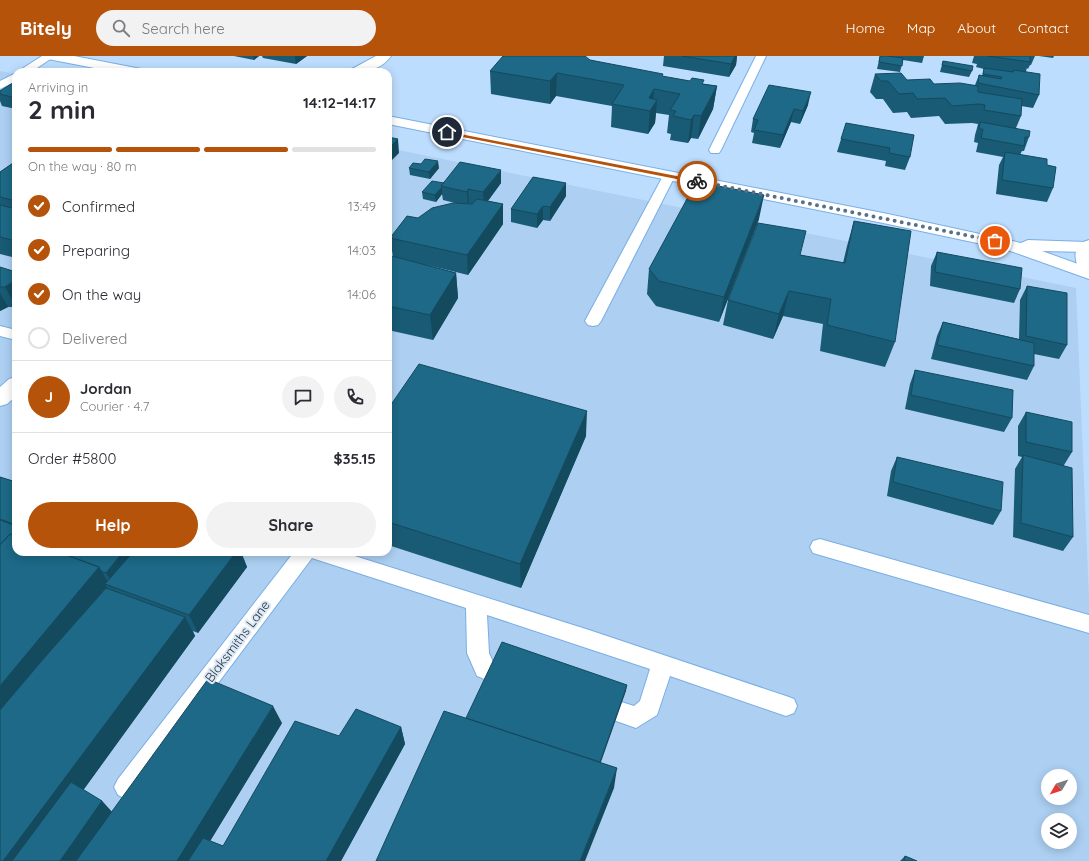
<!DOCTYPE html>
<meta charset="utf-8">
<style>
body{margin:0;font-family:Quicksand,sans-serif;background:#f2f2f3;color:#2b2b33;height:100vh;display:flex;flex-direction:column;font-size:15px;white-space:nowrap}
*{box-sizing:border-box;margin:0}
p{font-size:13px;color:#7c7c81}
.icon{flex:none;width:22px;height:22px;fill:none;stroke:currentColor;stroke-width:2;stroke-linecap:round;stroke-linejoin:round}
.map{position:relative;flex:1;overflow:hidden}
.panel{position:absolute;left:12px;top:12px;width:380px;height:488px;display:flex;flex-direction:column;background:#fff;border-radius:12px;box-shadow:0 2px 10px #0003}
.panel>*{flex:none}
.needle{width:26px;rotate:231deg}
.tools{position:absolute;left:1041px;top:713px;display:grid;gap:8px}
.tools a{display:grid;place-items:center;width:36px;height:36px;border-radius:50%;background:#fff;box-shadow:0 2px 10px #0003;font-size:20px}
.pin{position:absolute;display:grid;place-items:center;width:34px;height:34px;color:#fff;margin:-17px;border:2px solid #fff;border-radius:50%;box-shadow:0 1px 4px #0007}
.courier{position:absolute;display:grid;place-items:center;width:40px;height:40px;margin:-20px;border:3px solid #b45309;border-radius:50%;background:#fff;color:#222;box-shadow:0 1px 5px #0007}
.summary em{font-style:normal;font-weight:700}
.summary div{display:flex;flex-direction:column-reverse}
.summary{display:flex;align-items:center;justify-content:space-between;height:68px;padding:0 16px}
h1{font-size:26px;font-weight:700;line-height:30px}
.bar{display:grid;grid-template-columns:repeat(4,1fr);gap:6px 4px;align-content:center;height:48px;padding:0 16px}
.bar i{height:5px;border-radius:3px;background:#e1e1e2}
.bar .on{background:#b45309}
.bar p{grid-column:span 4}
.line{display:flex;align-items:center;gap:10px;padding:0 16px;border-top:1px solid #e1e1e2}
.line div{flex:1}
.round{display:grid;place-items:center;flex:none;width:42px;height:42px;border-radius:21px;background:#f2f2f3}
ol{padding:0 16px;list-style:none}
li{display:flex;align-items:center;gap:12px;height:44px}
li p{margin-inline-start:auto}
li .icon{padding:4px;border-radius:50%;background:#b45309;color:#fff;stroke-width:4}
li:last-child{color:#7c7c81}
li i{width:22px;height:22px;border:2px solid #e1e1e2;border-radius:50%}
.action{display:flex;gap:8px;margin-top:auto;padding:8px 16px}
.action a{flex:1;height:46px;border-radius:24px;background:#b45309;color:#fff;font-size:16px;font-weight:700;line-height:46px;text-align:center}
.action a+a{background:#f2f2f3;color:#2b2b33}
header{display:flex;align-items:center;gap:24px;box-sizing:border-box;height:56px;padding:0 20px;background:#b45309;color:#fff}
header strong{font-size:19px}
nav{display:flex;gap:22px;margin-inline-start:auto;font-size:14px}
.search{width:280px;height:36px;background:#f2f2f3;display:flex;align-items:center;gap:10px;box-sizing:border-box;padding:0 14px;border-radius:22px;color:#7c7c81;font-size:15px}
.map>svg:first-child{display:block}
.built{fill:#accff2;fill-rule:evenodd}
.lines{fill:none;stroke-linecap:round;stroke-linejoin:round}
.service-casing{stroke:#7aaee3;stroke-width:2}
.minor-casing{stroke:#7aaee3;stroke-width:2}
.tertiary-casing{stroke:#7aaee3;stroke-width:2}
.secondary-casing{stroke:#7aaee3;stroke-width:2}
.service{fill:#fff;fill-rule:evenodd}
.minor{fill:#fff;fill-rule:evenodd}
.tertiary{fill:#fff;fill-rule:evenodd}
.secondary{fill:#fff;fill-rule:evenodd}
.wall{fill:#195a74}
.shaded-wall{fill:#144a5e}
.building{fill:#1d6987;stroke:#144a5e}
.route{fill:#b45309}
.done{stroke:#58708a;stroke-width:4;stroke-dasharray:0 7.2}
.labels{text-anchor:middle;dominant-baseline:central;stroke-width:4;stroke-linejoin:round;paint-order:stroke}
.near-street-label{font-size:13px;fill:#21364b;stroke:#dde8f3}
</style>
<header>
<strong>Bitely</strong>
<div class="search"><svg class="icon" aria-label="search" viewBox="0 0 24 24"><circle cx="10" cy="10" r="6"/><path d="M15 15l6 6"/></svg>Search here</div>
<nav><a>Home</a><a>Map</a><a>About</a><a>Contact</a></nav>
</header>
<div class="map">
<svg width="1089" height="805" viewBox="0 0 1089 805">
<rect width="100%" height="100%" fill="#bdddfe"/>
<path class="built" d="M0,15L16,18V496H388V92L1076,232L1089,543V805H0ZM1048,720H1070V742H1048ZM1048,764H1070V786H1048Z"/>
<g class="lines">
<g class="service-casing">
<path id="service" d="M42,0H55L31,16H17Z
M756,0H766L721,94L719,97H711L709,94Z
M16,17V25L0,33V25Z
M669,116L675,120L601,265L598,269L593,270L588,269L585,265L663,120Z
M0,270L16,274V284L0,280Z
M820,483L1089,559V577L813,497L810,491L813,485Z
M294,496H342L589,574L786,640L794,643L797,650L794,657L786,660L670,620L657,659L636,672L588,655L585,648L588,641L596,638L634,650L640,645L650,613L487,559L489,597L493,606L519,614L522,621L519,628C506,633 490,625 477,620L467,597L466,552L312,502L134,739L126,743L118,739L114,731L118,723Z"/>
</g>
<g class="minor-casing">
<path id="minor" d="M46,0H74L136,12L141,13L143,16H115L53,4L48,3Z"/>
</g>
<g class="tertiary-casing">
<path id="tertiary" d="M376,0H391C381,14 366,16 350,16L352,13Z
M388,60L888,158L1021,187L1028,184L1087,186H1089V196H1087L1042,195L1089,212V223L1005,193L888,168L388,68Z
M16,321V340L7,348L0,350V331L9,323Z"/>
</g>
<g class="secondary-casing">
<path id="secondary" d="M1089,184V221L1083,220C1074,207 1070,189 1089,184Z"/>
</g>
<use href="#service" class="service"/>
<use href="#minor" class="minor"/>
<use href="#tertiary" class="tertiary"/>
<use href="#secondary" class="secondary"/>
</g>
<path class="wall" d="M234,0H259L254,4Z
M262,0H307L296,8L263,2Z
M664,0H737L736,9L729,21L663,10Z
M880,0H924L922,7L903,4L900,16L877,13Z
M974,0H1035L1031,9H1030L1028,13L1027,12L1026,15L1039,39L1033,52L1021,50V60L1016,72L1029,81L1024,95H1022L1020,99L1047,109L1053,132L1047,146L996,138L999,109L1003,101L976,96L978,87L974,86L975,79L977,72L978,68L972,67L945,68L939,60L911,62L907,56L893,57L883,43H876L870,36L875,18L907,24L934,28L975,29L979,19L982,20L984,13L976,11L977,8L972,7Z
M1039,0H1054L1053,2Z
M590,4L663,21L717,30L713,53L698,83L691,82L688,87L670,84L671,78L667,77L669,59L656,57L655,67L648,78L611,71L612,50L556,40L550,48L491,38L490,15Z
M943,5L972,15L969,21L940,16Z
M16,25V53L2,50L0,45V35Z
M808,49L800,68L791,66L780,92L752,87L754,77L751,76L753,63Z
M846,67L910,101L905,114L885,110L886,105L837,96Z
M16,105V202L0,198V116Z
M409,112H439L430,123L410,119Z
M444,127H501L488,145L503,148V168L468,219L423,208L456,217L458,242L433,284L388,274V199L393,201L390,182L418,162L459,148L443,144L442,138L436,146L423,143L422,136Z
M566,140L550,165L543,164L537,172L511,166V153Z
M759,163L719,266L656,250L647,238L649,213Z
M854,165L895,286L885,311L820,295L823,268L783,260L773,283L723,269L728,244L800,199L843,207L847,190Z
M937,196L1020,233L1014,247L930,230L931,210Z
M0,211L16,251H8L0,255Z
M1027,230L1067,289L1059,303L1034,298V310L1027,324L931,303L937,280L943,266L1019,283L1020,244Z
M915,314L1012,362L1004,376L905,353L910,328Z
M388,353L586,380L521,532L388,489Z
M1026,356L1072,396L1064,409L1073,481L1063,495L1013,481L1015,413L1022,401L1018,400V370Z
M897,401L1001,455L993,469L887,440L891,415Z
M0,421L16,426V496H241L247,511L198,577L193,575L195,580L83,734L102,745L112,756L282,667L210,785L223,790L339,680L401,671L405,688L341,805H0Z
M905,800L917,805H900Z"/>
<path class="shaded-wall" d="M253,0H259L254,4Z
M295,0H307L296,8Z
M735,0H737L736,9L729,21L731,8Z
M557,17L556,40L550,48V25Z
M717,30L713,53L698,83L701,60Z
M654,33L653,50L657,44L655,67L648,78L650,55L649,42Z
M811,36L808,49L800,68L803,55Z
M794,53L791,66L780,92L783,79Z
M694,59L691,82L688,87L691,64Z
M398,83L399,97L388,108V93Z
M438,105L439,112L430,123L429,116Z
M501,114V127L484,150L483,136Z
M566,127V140L550,165V151Z
M442,131V138L436,146L435,139Z
M468,133L469,147L468,149L467,136Z
M764,139L759,163L719,266L724,241Z
M503,148V168L468,219L467,199Z
M543,150V164L537,172V158Z
M456,217L458,242L433,284L430,259Z
M16,223V251L5,231Z
M789,235L783,260L773,283L779,258Z
M0,237L8,251L0,255Z
M388,278L390,289L388,292Z
M587,355L586,380L521,532L520,508Z
M16,475V496L0,492Z
M123,496H142L114,530L106,517Z
M236,496H241L247,511L198,577L189,559Z
M99,511L111,531L105,528L111,538L0,677V630Z
M185,561L195,580L32,805H3Z
M627,629L626,635L595,723L596,717Z
M273,650L282,667L198,805H177Z
M401,671L405,688L341,805H326Z
M617,712L614,732L585,805H580Z
M102,745L112,756L79,805H60Z"/>
<path class="building" d="M503,0H585L590,4L663,18L662,20L690,25L692,22L704,24L702,28L717,30L701,60L694,59L691,64L673,60L676,55L670,54L680,38L654,33L649,42L657,44L650,55L612,48L624,29L557,17L550,25L490,15Z
M682,0H735L731,8Z
M880,0H887L903,2L902,10L879,6Z
M988,0H1030V6Z
M943,5L973,10L972,15L942,9Z
M984,12L1013,16L1014,14L1040,18L1039,39L978,27L979,19L1001,23L1002,21L983,18Z
M901,17L907,24L930,23L934,28L960,27L978,30V36L1022,43L1021,60L984,54L985,49L979,48L952,50L945,42L917,43L913,37L899,38L888,25H881L875,18Z
M16,25V42L0,38V35Z
M769,29L811,36L803,55L794,53L783,79L754,74L758,64L753,63Z
M980,66L1030,75L1029,81H1025L1024,90L981,82L983,73H979Z
M846,67L914,79L910,101L889,97L890,92L841,83Z
M388,81L398,83L388,93Z
M1005,96L1047,103V109L1056,111L1053,132L1002,124Z
M425,103L438,105L429,116L409,112L413,107L421,108Z
M16,105V145L0,141V116Z
M460,106L501,114L483,136L468,133L467,136L441,130Z
M533,121L566,127L550,151L543,150L537,158L511,153Z
M432,125L444,127L441,130L442,131L435,139L422,136Z
M703,127L764,139L724,241L659,225L649,213L694,130Z
M477,143L503,148L467,199L390,182L407,160L418,162L432,152L453,147L472,148Z
M0,149L16,153V185L0,181Z
M854,165L911,175L895,286L827,269L831,243L789,235L779,258L728,244L758,167L806,175L800,199L845,207Z
M937,196L1022,212L1020,233L935,216Z
M388,199L456,217L430,259L388,250Z
M0,211L16,216V223L5,231H0Z
M1027,230L1067,237V289L1026,280Z
M943,266L1034,287V310L937,289Z
M419,308L587,355L520,508L388,466V353Z
M915,314L1013,334L1012,362L911,339Z
M1026,356L1072,366V396L1026,386Z
M1023,399L1072,412L1073,481L1021,467Z
M897,401L1003,426L1001,455L893,426Z
M0,421L16,426V469L0,463Z
M0,464L16,470V475L12,479L10,478L0,489Z
M10,478L16,481V496H58L99,511L0,630V489Z
M58,496H123L106,517L101,515L99,511Z
M133,496H236L189,559L105,528Z
M106,532L185,561L3,805H0V654L45,601Z
M502,586L627,629L600,706L466,662Z
M208,623L273,650L177,805H76Z
M356,653L401,671L326,805H188L203,782L223,790L295,665L339,680Z
M444,655L617,712L580,805H376Z
M71,726L102,745L60,805H12Z
M905,800L917,805H904Z"/>
<path class="route" d="M445,75L697,124L699,125L697,127L447,78Z"/>
<g class="lines">
<path class="done" d="M697,125L995,185"/>
</g>
<g class="labels">
<g class="near-street-label">
<text transform="translate(237 585) rotate(-53)">Blaksmiths Lane</text>
</g>
</g>
</svg>
<div class="tools">
<a><svg class="needle" viewBox="-14 -14 28 28"><path d="M0-13l5 13h-10z" fill="#e53935"/><path d="M0 13l5-13h-10z" fill="#7c7c81"/></svg></a>
<a><svg class="icon" aria-label="layers" viewBox="0 0 24 24"><path d="M12 4l9 5-9 5-9-5zM3 14l9 5 9-5"/></svg></a>
</div>
<div class="pin" style="left:995px;top:185px;background:#ea580c"><svg class="icon" aria-label="bag" viewBox="0 0 24 24"><path d="M5 8h14l-1 12H6zM9 8a3 3 0 0 1 6 0"/></svg></div>
<div class="pin" style="left:447px;top:76px;background:#1f2937"><svg class="icon" aria-label="home" viewBox="0 0 24 24"><path d="M3 11l9-7 9 7M6 9v11h12V9"/></svg></div>
<div class="courier" style="left:697px;top:125px"><svg class="icon" aria-label="bike" viewBox="0 0 24 24"><circle cx="6" cy="16" r="4"/><circle cx="18" cy="16" r="4"/><path d="M6 16l4-8h5l3 8M10 8l3 8H6M13 5h3"/></svg></div>
<section class="panel">
<div class="summary"><div><h1>2 min</h1><p>Arriving in</p></div><em>14:12–14:17</em></div>
<div class="bar"><i class="on"></i><i class="on"></i><i class="on"></i><i></i><p>On the way · 80 m</p></div>
<ol>
<li><svg class="icon" aria-label="check" viewBox="0 0 24 24"><path d="M5 12l5 5 9-10"/></svg>Confirmed<p>13:49</p></li>
<li><svg class="icon" aria-label="check" viewBox="0 0 24 24"><path d="M5 12l5 5 9-10"/></svg>Preparing<p>14:03</p></li>
<li><svg class="icon" aria-label="check" viewBox="0 0 24 24"><path d="M5 12l5 5 9-10"/></svg>On the way<p>14:06</p></li>
<li><i></i>Delivered</li>
</ol>
<div class="line" style="height:72px"><b class="round" style="background:#b45309;color:#fff">J</b><div><b>Jordan</b><p>Courier · 4.7</p></div><a class="round"><svg class="icon" aria-label="chat" viewBox="0 0 24 24"><path d="M4 5h16v11H9l-5 4z"/></svg></a><a class="round"><svg class="icon" aria-label="phone" viewBox="0 0 24 24"><path d="M5 4h4l2 5-3 2q2 4 5 5l2-3 5 2v4C11 20 4 13 5 4z"/></svg></a></div>
<div class="line" style="height:52px"><div>Order #5800</div><b>$35.15</b></div>
<div class="action"><a>Help</a><a>Share</a></div>
</section>
</div>
